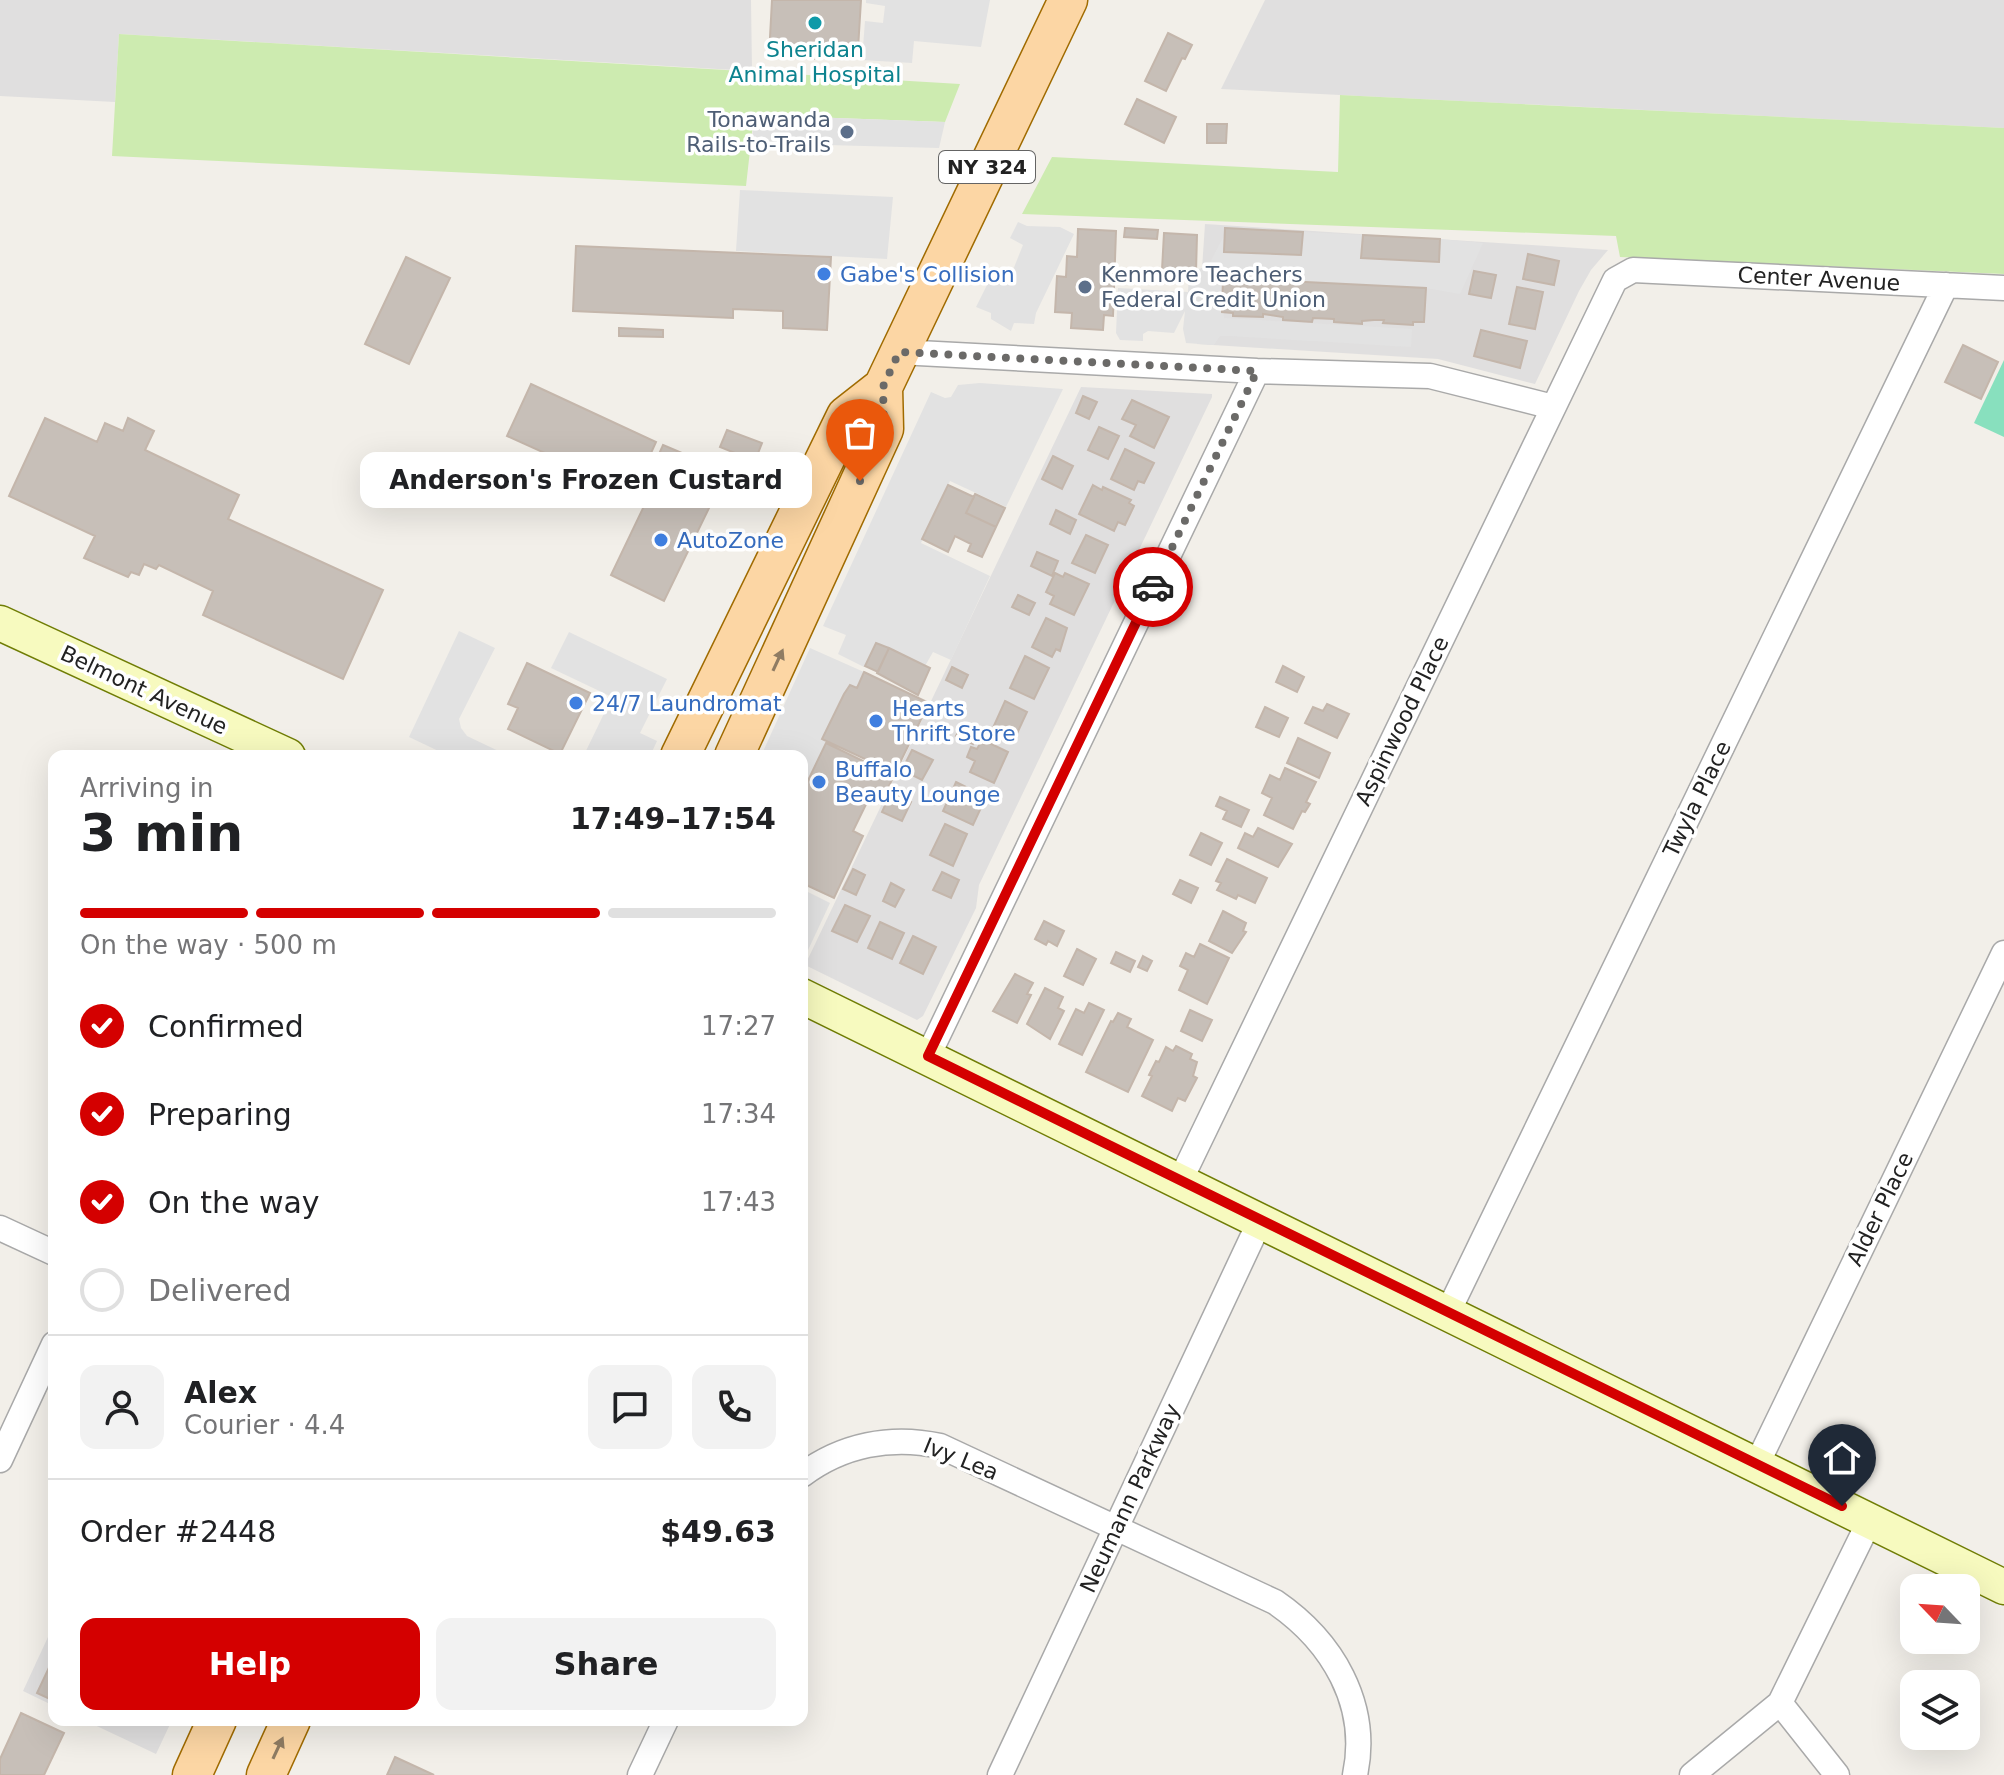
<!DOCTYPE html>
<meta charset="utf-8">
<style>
body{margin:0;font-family:"DejaVu Sans",sans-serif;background:#f2f2f2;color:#202124;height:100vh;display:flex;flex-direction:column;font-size:30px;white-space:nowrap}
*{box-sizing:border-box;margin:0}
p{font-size:26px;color:#757577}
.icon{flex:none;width:44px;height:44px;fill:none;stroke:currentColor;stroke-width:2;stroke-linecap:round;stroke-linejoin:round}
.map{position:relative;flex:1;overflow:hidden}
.side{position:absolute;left:48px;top:750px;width:760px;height:976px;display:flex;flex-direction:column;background:#fff;border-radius:16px;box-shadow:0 8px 32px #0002}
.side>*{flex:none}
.needle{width:52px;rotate:295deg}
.fabs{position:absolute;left:1900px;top:1574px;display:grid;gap:16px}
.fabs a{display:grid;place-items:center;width:80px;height:80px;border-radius:16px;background:#fff;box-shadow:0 8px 32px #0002;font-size:40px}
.pin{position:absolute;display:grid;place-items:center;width:68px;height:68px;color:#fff;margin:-82px -34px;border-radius:50% 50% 50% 0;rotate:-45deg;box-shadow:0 0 8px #0007}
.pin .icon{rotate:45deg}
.courier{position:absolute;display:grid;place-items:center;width:80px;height:80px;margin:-40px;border:6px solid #d40000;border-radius:50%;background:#fff;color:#222;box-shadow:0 2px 10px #0007}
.bubble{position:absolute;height:56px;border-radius:16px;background:#fff;box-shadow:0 8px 32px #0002;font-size:26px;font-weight:700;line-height:56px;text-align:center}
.headline em{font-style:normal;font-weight:700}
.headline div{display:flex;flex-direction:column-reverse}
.headline{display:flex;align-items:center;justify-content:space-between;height:136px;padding:0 32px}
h1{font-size:52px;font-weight:700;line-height:60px}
.bar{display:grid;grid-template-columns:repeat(4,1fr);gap:12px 8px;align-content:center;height:96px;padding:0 32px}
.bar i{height:10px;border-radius:6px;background:#e0e0e0}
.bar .active{background:#d40000}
.bar p{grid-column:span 4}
.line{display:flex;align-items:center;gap:20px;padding:0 32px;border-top:2px solid #e0e0e0}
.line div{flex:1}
.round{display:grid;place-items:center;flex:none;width:84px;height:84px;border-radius:16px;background:#f2f2f2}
ol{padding:0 32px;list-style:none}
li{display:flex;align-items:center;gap:24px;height:88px}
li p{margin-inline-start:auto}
li .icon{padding:8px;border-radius:50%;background:#d40000;color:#fff;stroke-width:4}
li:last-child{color:#757577}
li i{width:44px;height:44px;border:4px solid #e0e0e0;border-radius:50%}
.button{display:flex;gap:16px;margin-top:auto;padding:16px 32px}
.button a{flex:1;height:92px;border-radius:16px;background:#d40000;color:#fff;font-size:32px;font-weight:700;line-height:92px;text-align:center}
.button a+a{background:#f2f2f2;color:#202124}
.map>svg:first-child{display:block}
.residential{fill:#e0dfdf}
.grass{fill:#cdebb0}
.pitch{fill:#88e0be}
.parking{fill:#e2e2e2}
.building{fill:#c7bfb8;stroke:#c4b6ab;stroke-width:2}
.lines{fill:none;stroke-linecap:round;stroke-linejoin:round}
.street-casing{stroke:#a9a9a9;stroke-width:27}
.secondary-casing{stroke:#707d05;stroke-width:37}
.primary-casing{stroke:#a06b00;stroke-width:41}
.street{stroke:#fff;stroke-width:24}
.secondary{stroke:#f7fabf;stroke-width:34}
.primary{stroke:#fcd6a4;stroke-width:38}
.oneway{fill:#8f7c63}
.done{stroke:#6b6a68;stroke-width:8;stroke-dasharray:0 14.4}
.route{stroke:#d40000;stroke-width:10}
.culture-dot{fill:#0f9aa8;stroke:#fff;stroke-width:3}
.service-dot{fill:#5c6f8a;stroke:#fff;stroke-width:3}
.shop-dot{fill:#3f7fe0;stroke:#fff;stroke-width:3}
.labels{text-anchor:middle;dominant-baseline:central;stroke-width:7;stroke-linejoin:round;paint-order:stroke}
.shield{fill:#fff;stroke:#646464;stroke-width:2}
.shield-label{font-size:20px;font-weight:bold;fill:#222}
.culture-label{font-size:22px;fill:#0d838f;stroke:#fff}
.service-label{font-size:22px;fill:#4e5e75;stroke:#fff;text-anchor:end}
.shop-label{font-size:22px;fill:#366cbe;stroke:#fff;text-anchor:start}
.street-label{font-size:22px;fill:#222;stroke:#fff}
</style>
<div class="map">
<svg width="2004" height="1775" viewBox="0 0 2004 1775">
<rect width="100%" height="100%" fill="#f2efe9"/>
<path class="residential" d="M0,0H751L752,71L119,34L115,102L0,96Z
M1265,0H2004V128L1221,89Z
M1205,224L1608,250L1591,270L1579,291L1535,384L1438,359L1197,344Z
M1081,387L1212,394V397L979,885L976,908L923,1016L917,1020L805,965Z
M54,1624V1706L23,1691Z
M84,1720H172L156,1754Z"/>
<path class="grass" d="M119,34L960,84L945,122L754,115L746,186L112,156Z
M1340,95L2004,128V274L1620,257L1616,236L1022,214L1052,157L1338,172Z"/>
<path class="pitch" d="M2004,360V437L1974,423Z"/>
<path class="parking" d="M866,0H990L981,47L914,41L912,63L862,60L865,21L883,23L885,6L866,3Z
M754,115L945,122L939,148L752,143Z
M740,190L893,197L887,259L736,251Z
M1018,222L1027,226L1060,227L1074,234L1036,313L1034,324L1014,323L1011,331L991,319V313L976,307L995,269L1011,275L1023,245L1010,238Z
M1303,232L1363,235L1362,258L1438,262L1440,239L1483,243L1460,294L1426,288L1223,279L1224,318L1412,329L1411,347L1231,336H1220L1214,345L1186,343L1183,329L1185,311L1174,333L1148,331L1143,334V341L1120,340L1116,333L1118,288L1188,292L1189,272L1208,266L1225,234V252L1301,255Z
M980,383L1063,389L1006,507L950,481L921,543L990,576L951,660L933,652L925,666L877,643L864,667L838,654L846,635L823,626L931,392L945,398L951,397L958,385Z
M459,631L495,648L459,719L461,728L467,736L509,756H449L409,737Z
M569,632L667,679L640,733L657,741L650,756L584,755L612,697L551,668Z
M810,648L864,672L857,688L843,695L823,739L826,743L802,793V756H761Z
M802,889L830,903L802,963Z"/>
<path class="building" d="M772,0H861L858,49L815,47L814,59L769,56Z
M1168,33L1192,45L1185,59L1182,58L1166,91L1145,81Z
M1137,99L1176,117L1164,143L1125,124Z
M1207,124H1227L1226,143H1207Z
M1125,228L1158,230L1157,239L1124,237Z
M1225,228L1303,232L1301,255L1224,252Z
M1078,229L1116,231L1113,316L1104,315L1103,330L1071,328L1072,313L1055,312L1057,276L1066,277L1067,256L1077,257Z
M1164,233L1197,235L1196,272L1162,270Z
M1363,235L1440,239L1439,262L1361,258Z
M576,246L831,257L827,330L783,328V311L733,309V318L573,311Z
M1528,254L1559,261L1554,285L1523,279Z
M406,257L450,278L409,364L365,344Z
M1474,271L1496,275L1491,298L1469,294Z
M1223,278L1426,288L1424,322H1413V325L1383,323L1384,320H1374L1362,321V324L1334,322V319L1313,318L1312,322L1283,320V317L1263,314V317L1233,316V313L1222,312Z
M1517,287L1543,292L1535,329L1509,324Z
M619,328L663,330V337L619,336Z
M1481,330L1527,341L1520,368L1474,356Z
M1963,345L1998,362L1981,399L1945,382Z
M531,384L656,442L633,493L507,436Z
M1083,396L1097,402L1089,419L1076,413Z
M1132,400L1169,417L1154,448L1130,436L1136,425L1122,419Z
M45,418L97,442L105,423L123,431L128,418L154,431L145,450L239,495L228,519L383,590L343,679L203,615L213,591L159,565L156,569L144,564L139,575L131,572L128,577L84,558L95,536L9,496Z
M1099,427L1119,436L1108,459L1088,450Z
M727,430L762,443L751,471L741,468L745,457L720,447Z
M663,445L715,467L706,486L655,463Z
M1125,449L1154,463L1144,483L1138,481L1134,490L1111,479Z
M1053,456L1073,466L1062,489L1042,479Z
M657,479L710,506L664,601L611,575Z
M948,485L974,497L966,513L996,527L982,557L968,551L971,544L955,536L948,552L922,539Z
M1093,485L1102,490L1103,487L1131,500L1129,503L1134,506L1125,525L1118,522L1114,531L1079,514Z
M975,494L1005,508L996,527L966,513Z
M1056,510L1076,520L1070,534L1050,524Z
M1086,535L1108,545L1095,573L1072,563Z
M1037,552L1058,561L1052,576L1031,566Z
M1055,573L1063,577L1065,573L1089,584L1074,615L1050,604L1054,596L1046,592Z
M1018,595L1035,603L1029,615L1012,607Z
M1046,618L1067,628L1060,651L1056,649L1052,657L1032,647Z
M876,643L889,648L878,672L865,666Z
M889,648L930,668L918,695L877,673Z
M1025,656L1049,668L1034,699L1010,688Z
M527,663L590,693L560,754L508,729L518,708L508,704Z
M1283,666L1304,677L1297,692L1276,682Z
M952,667L968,675L962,688L946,680Z
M864,672L929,703L895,773L822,739L844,694L850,685L857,688Z
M1005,701L1027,712L1014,740L992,730Z
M1327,704L1349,714L1337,738L1305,723L1313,707L1323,711Z
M1265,707L1288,718L1279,737L1256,727Z
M963,723L980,731L973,744L956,736Z
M1298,738L1330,753L1319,778L1287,763Z
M985,741L1008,752L994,783L970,772L975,761L967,757L971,747L977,749L981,742L984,744Z
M826,743L894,776L883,798L872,792L853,831L863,836L834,898L802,883V793Z
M912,750L933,760L922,780L902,770Z
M1285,768L1316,782L1306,802L1310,804L1305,812L1302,811L1293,829L1264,815L1272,798L1262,793L1270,775L1280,780Z
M956,782L986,797L973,825L943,811Z
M891,792L911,802L902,821L882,812Z
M1220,797L1249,810L1241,827L1223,819L1227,811L1216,806Z
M945,824L967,834L953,866L930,855Z
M1258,828L1292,844L1278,867L1238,848L1245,833L1253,837Z
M1201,833L1222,843L1211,865L1190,855Z
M1227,859L1267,878L1255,903L1238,895L1236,899L1217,890L1221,883L1216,881Z
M853,869L865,875L856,895L843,889Z
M942,872L959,880L951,898L933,890Z
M1180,880L1198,888L1191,903L1173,894Z
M891,883L904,890L895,907L883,901Z
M845,905L870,916L857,942L832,931Z
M1223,911L1246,923L1243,931L1246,932L1232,953L1209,941Z
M1044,921L1064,931L1057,946L1048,941L1046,945L1035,939Z
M880,922L904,933L892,959L868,948Z
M913,936L936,947L923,974L900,963Z
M1200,944L1229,958L1207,1004L1179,990L1188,970L1180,966L1186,953L1194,957Z
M1077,949L1096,959L1083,985L1064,976Z
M1116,952L1135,961L1130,972L1111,963Z
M1143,956L1152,961L1147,971L1138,967Z
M1015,974L1033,983L1027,994L1031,995L1017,1023L993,1011Z
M1045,988L1063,997L1058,1008L1064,1011L1050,1039L1027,1024Z
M1089,1003L1104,1010L1082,1055L1059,1044L1076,1009L1084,1013Z
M1190,1010L1212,1020L1202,1041L1181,1031Z
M1118,1013L1131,1019L1127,1027L1153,1040L1128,1092L1086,1072L1111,1021L1113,1022Z
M1176,1046L1192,1054L1190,1059L1197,1062L1193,1076L1197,1078L1185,1101L1178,1098L1172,1111L1142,1096L1152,1076L1149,1075L1156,1061L1159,1062L1166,1047L1173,1051Z
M54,1657V1701L37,1693Z
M21,1713L64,1733L44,1775H0V1759Z
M395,1757L434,1775H387Z"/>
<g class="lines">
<g class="street-casing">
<path id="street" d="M899,352L1257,371L1430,376L1553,407
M928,1056L1257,371
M1180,1181L1615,280L1633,270L2004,288
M0,1228L54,1253
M1448,1312L1946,285
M0,1460L54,1344
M1757,1464L2004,953
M802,1475C842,1445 891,1435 940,1446L1275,1602C1332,1641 1370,1704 1355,1775
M1780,1703L1837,1775
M640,1775L666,1720
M1000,1775L1260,1221
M1692,1775L1780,1703L1870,1520"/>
</g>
<g class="secondary-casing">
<path id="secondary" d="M0,623L288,756
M802,996L2004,1587"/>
</g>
<g class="primary-casing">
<path id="primary" d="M680,756L846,416L883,387L1068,0
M734,756L884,429L883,387
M192,1775L217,1720
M266,1775L291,1720"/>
</g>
<use href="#street" class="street"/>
<use href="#secondary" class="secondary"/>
<use href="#primary" class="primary"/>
</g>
<defs><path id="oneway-solid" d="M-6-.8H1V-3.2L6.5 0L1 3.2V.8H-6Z" transform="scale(2)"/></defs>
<g class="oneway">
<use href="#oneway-solid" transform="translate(778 660) rotate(-65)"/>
<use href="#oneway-solid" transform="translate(278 1748) rotate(-65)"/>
</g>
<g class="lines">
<path class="done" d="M860,481L884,429L883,387L899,352L1257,371L1153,587"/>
<path class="route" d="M1153,587L928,1056L1842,1506"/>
</g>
<circle class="culture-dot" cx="815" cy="23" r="8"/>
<g class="service-dot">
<circle cx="847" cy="132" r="8"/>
<circle cx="1085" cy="287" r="8"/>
</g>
<g class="shop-dot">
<circle cx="824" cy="274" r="8"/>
<circle cx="661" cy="540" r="8"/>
<circle cx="576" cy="703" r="8"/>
<circle cx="876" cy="721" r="8"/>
<circle cx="819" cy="782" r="8"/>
</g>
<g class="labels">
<rect class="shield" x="939" y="151" width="96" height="32" rx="6"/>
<g class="shield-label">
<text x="987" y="167">NY 324</text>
</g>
<g class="culture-label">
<text x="815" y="49">Sheridan<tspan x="815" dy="25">Animal Hospital</tspan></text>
</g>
<g class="service-label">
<text x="831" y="119">Tonawanda<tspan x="831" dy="25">Rails-to-Trails</tspan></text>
<text x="1101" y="274" text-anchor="start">Kenmore Teachers<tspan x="1101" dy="25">Federal Credit Union</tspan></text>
</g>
<g class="shop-label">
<text x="840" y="274">Gabe's Collision</text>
<text x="677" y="540">AutoZone</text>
<text x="592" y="703">24/7 Laundromat</text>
<text x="892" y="708">Hearts<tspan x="892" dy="25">Thrift Store</tspan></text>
<text x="835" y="769">Buffalo<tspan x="835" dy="25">Beauty Lounge</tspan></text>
</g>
<g class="street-label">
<text transform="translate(1819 279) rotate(3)">Center Avenue</text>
<text transform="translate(144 690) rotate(25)">Belmont Avenue</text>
<text transform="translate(1402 721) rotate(-64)">Aspinwood Place</text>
<text transform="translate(1697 799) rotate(-64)">Twyla Place</text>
<text transform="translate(1880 1209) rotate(-64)">Alder Place</text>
<text transform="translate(961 1459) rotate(22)">Ivy Lea</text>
<text transform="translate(1130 1498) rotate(-65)">Neumann Parkway</text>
</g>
</g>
</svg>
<div class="fabs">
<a><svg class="needle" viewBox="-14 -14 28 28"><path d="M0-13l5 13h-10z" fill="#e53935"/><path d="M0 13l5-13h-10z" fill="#757577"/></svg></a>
<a><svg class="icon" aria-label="layers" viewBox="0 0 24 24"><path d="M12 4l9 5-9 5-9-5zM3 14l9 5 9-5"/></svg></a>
</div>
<div class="pin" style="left:860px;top:481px;background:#ea580c"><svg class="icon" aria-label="bag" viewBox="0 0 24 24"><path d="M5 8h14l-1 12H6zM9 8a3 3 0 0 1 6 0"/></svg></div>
<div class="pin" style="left:1842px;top:1506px;background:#1f2937"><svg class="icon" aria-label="home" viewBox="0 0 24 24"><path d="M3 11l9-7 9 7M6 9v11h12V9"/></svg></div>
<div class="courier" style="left:1153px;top:587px"><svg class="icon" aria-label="car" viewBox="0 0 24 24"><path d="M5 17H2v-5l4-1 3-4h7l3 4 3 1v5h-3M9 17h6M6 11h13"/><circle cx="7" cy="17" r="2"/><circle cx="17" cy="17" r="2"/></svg></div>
<div class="bubble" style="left:360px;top:452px;width:452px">Anderson's Frozen Custard</div>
<section class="side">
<div class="headline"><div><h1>3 min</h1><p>Arriving in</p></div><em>17:49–17:54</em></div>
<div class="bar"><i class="active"></i><i class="active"></i><i class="active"></i><i></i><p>On the way · 500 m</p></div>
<ol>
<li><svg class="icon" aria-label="check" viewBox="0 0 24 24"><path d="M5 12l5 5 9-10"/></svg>Confirmed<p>17:27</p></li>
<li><svg class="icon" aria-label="check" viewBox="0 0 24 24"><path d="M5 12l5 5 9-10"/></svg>Preparing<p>17:34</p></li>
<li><svg class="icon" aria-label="check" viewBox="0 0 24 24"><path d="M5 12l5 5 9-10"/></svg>On the way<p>17:43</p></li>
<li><i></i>Delivered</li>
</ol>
<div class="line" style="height:144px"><a class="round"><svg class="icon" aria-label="person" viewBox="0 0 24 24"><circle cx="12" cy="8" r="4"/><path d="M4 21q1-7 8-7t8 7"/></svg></a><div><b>Alex</b><p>Courier · 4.4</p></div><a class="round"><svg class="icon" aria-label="chat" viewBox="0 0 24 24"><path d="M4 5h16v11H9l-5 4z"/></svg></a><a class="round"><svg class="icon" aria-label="phone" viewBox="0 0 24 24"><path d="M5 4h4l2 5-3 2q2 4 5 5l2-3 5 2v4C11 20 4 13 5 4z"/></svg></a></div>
<div class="line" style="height:104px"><div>Order #2448</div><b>$49.63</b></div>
<div class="button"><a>Help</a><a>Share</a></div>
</section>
</div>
